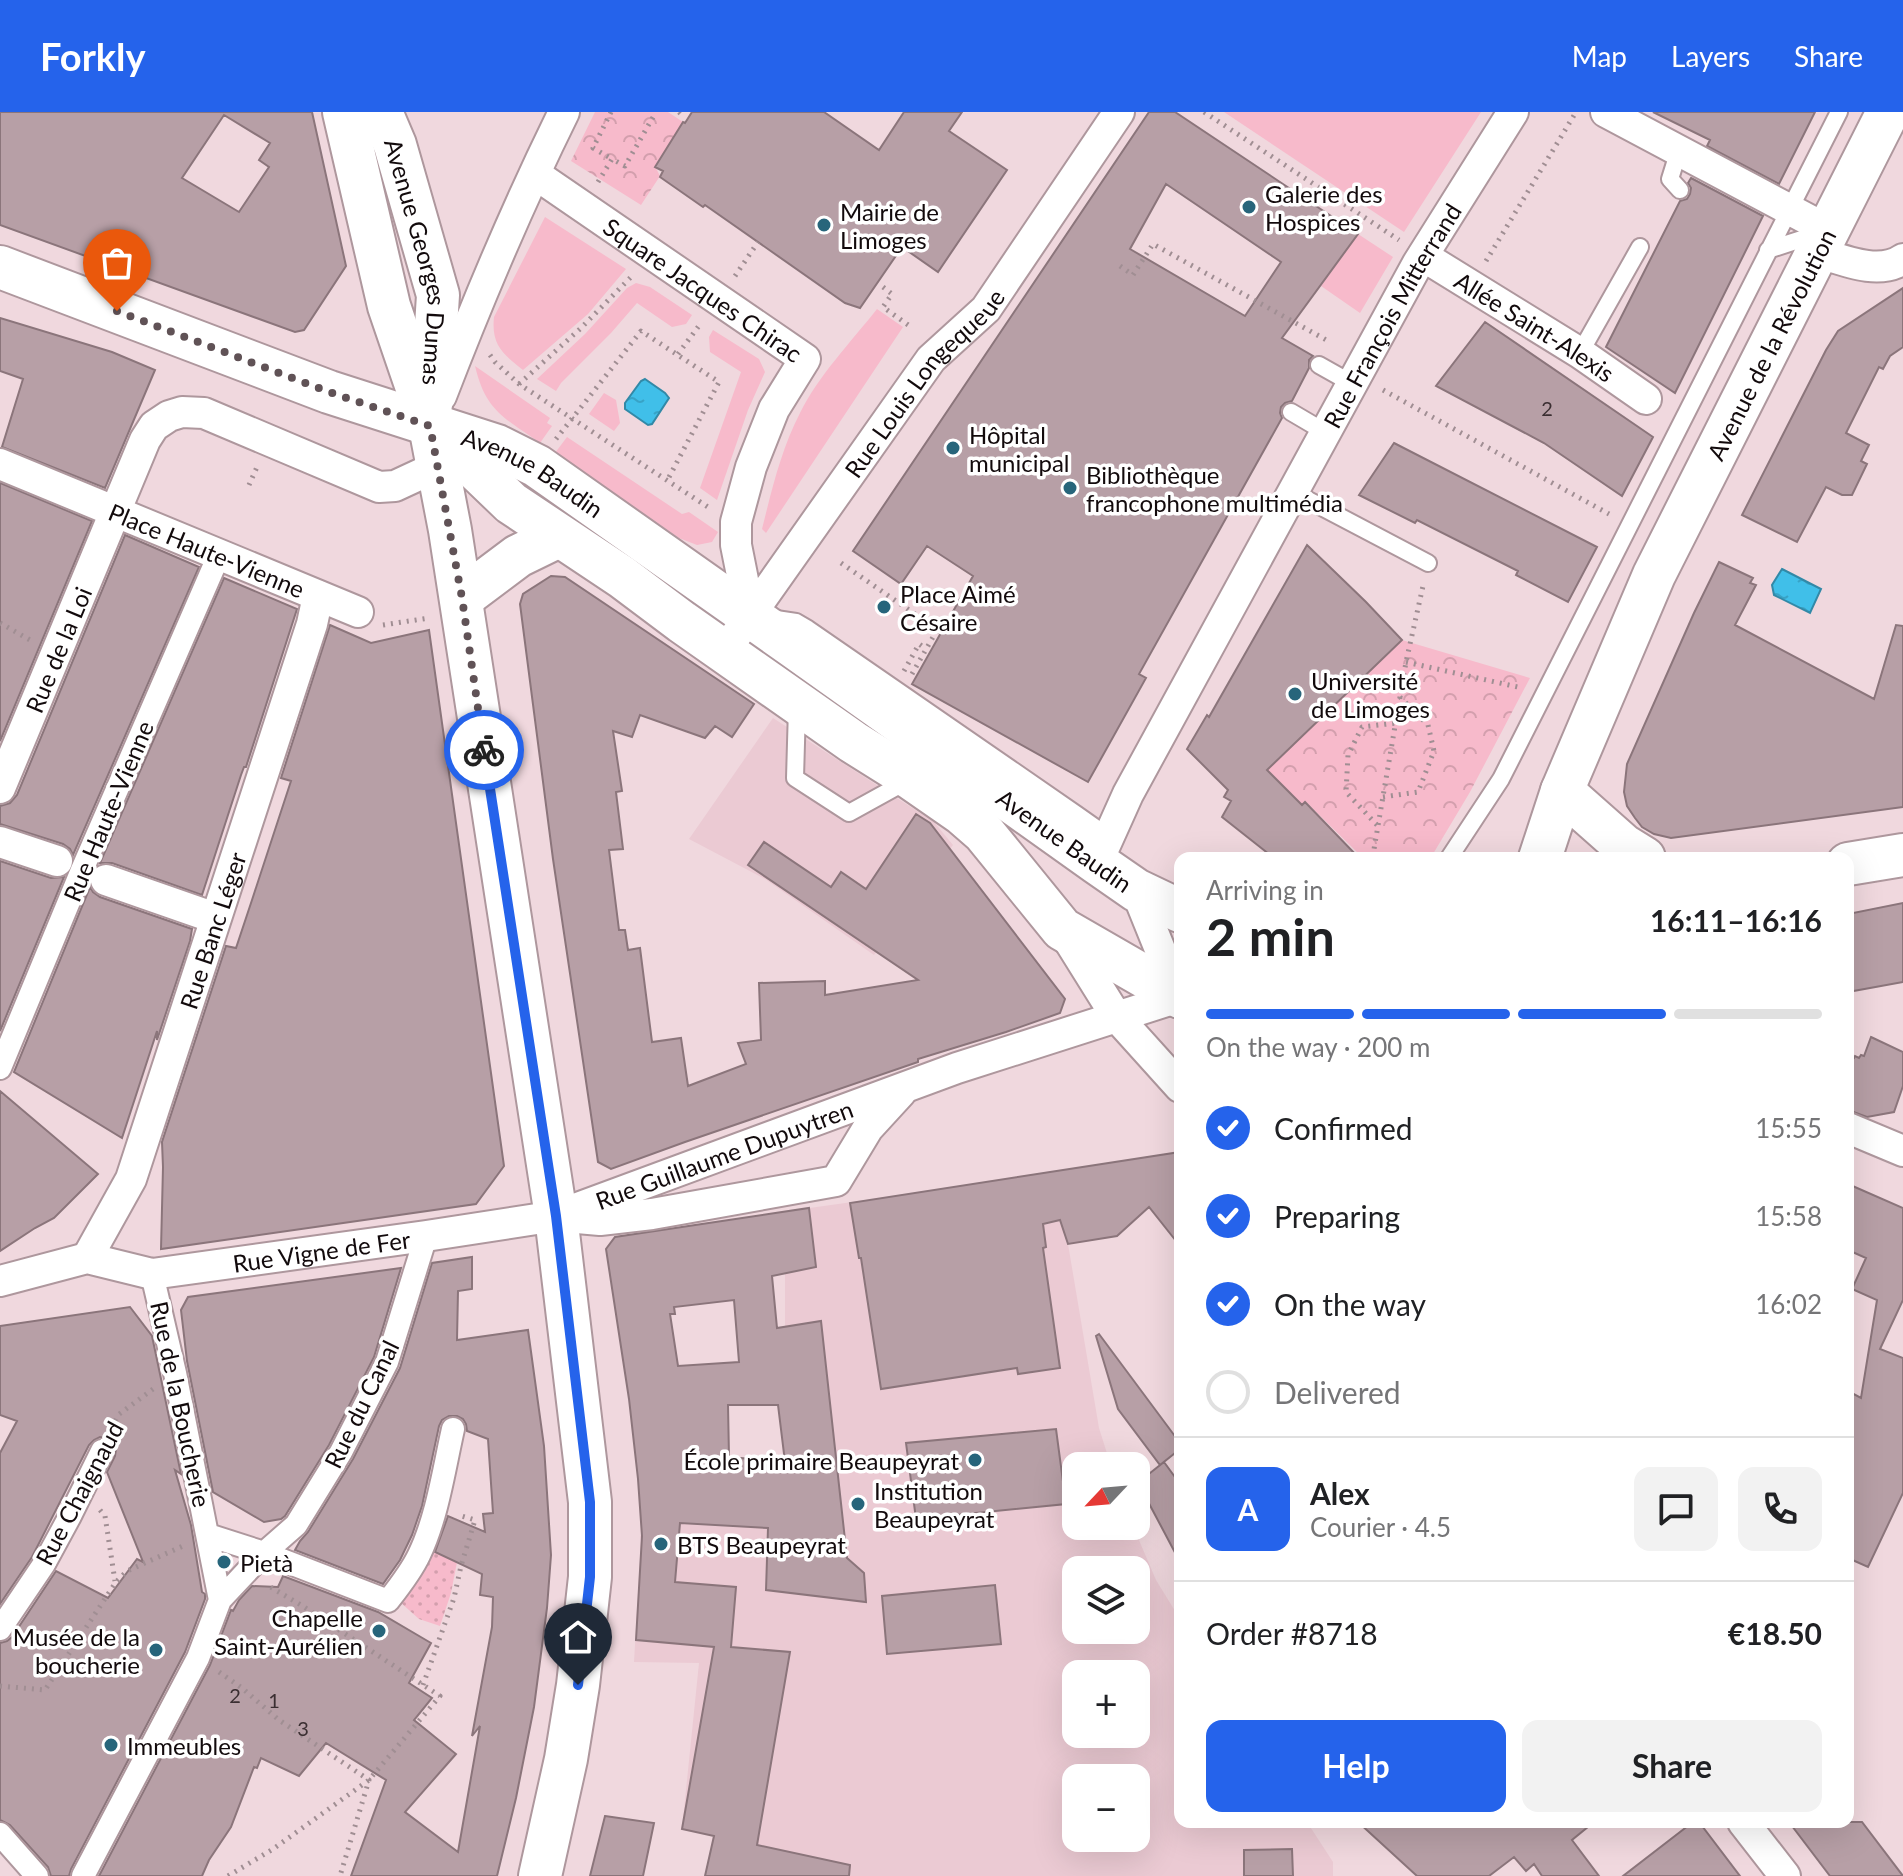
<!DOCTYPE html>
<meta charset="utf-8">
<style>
body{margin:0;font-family:Lato,sans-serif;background:#f2f2f2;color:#202124;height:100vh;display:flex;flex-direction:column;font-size:30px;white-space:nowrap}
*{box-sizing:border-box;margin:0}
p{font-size:26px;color:#757577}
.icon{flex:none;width:44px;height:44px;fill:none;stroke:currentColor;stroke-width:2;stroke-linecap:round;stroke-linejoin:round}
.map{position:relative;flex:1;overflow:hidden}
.sheet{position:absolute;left:1174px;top:740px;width:680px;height:976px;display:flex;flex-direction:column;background:#fff;border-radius:16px;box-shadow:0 8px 32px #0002}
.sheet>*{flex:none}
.needle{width:52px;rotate:244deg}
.fabs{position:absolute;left:1062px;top:1340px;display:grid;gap:16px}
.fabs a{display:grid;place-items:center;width:88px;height:88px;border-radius:16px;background:#fff;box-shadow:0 8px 32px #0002;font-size:40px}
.pin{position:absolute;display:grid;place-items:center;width:68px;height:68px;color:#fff;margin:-82px -34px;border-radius:50% 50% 50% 0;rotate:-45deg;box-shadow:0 0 8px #0007}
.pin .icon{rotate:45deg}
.courier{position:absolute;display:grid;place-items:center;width:80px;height:80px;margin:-40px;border:6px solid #2563eb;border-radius:50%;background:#fff;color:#222;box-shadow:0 2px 10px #0007}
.headline em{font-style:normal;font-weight:700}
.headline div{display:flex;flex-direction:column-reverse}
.headline{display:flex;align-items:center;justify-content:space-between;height:136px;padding:0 32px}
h1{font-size:52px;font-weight:700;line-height:60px}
.bar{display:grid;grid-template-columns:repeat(4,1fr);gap:12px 8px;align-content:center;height:96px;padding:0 32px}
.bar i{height:10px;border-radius:6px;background:#e0e0e0}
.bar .on{background:#2563eb}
.bar p{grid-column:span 4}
.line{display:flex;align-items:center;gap:20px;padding:0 32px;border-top:2px solid #e0e0e0}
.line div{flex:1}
.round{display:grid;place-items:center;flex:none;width:84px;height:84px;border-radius:16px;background:#f2f2f2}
ol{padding:0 32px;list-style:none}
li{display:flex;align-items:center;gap:24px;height:88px}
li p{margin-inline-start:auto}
li .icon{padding:8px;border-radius:50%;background:#2563eb;color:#fff;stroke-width:4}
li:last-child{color:#757577}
li i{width:44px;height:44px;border:4px solid #e0e0e0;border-radius:50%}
.action{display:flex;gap:16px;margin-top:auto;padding:16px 32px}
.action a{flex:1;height:92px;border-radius:16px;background:#2563eb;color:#fff;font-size:32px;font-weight:700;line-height:92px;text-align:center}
.action a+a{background:#f2f2f2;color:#202124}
header{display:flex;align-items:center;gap:48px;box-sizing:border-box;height:112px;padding:0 40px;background:#2563eb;color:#fff}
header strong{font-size:38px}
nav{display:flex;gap:44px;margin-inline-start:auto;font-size:28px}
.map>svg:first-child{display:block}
.built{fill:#ebcad3;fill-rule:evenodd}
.grass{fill:#f7bacb}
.park{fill:url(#park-crowns)}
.garden{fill:url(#garden-dots)}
.water{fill:url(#water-ripples);stroke:#3289a7;stroke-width:2}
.building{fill:#b79fa6;stroke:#8b757b;stroke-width:2;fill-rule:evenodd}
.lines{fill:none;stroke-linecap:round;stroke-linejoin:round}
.service-casing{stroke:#ae979d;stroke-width:20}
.pedestrian-casing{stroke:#ae979d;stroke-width:26}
.minor-casing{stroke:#ae979d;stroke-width:34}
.secondary-casing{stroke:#ae979d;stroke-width:46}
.path{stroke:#a08e93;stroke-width:5;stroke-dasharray:2 6;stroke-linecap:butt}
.service{stroke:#fff;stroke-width:16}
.pedestrian{stroke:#fff;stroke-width:22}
.minor{stroke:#fff;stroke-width:30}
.secondary{stroke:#fff;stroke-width:42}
.done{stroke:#605256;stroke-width:8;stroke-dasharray:0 14.4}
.route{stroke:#2563eb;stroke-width:10}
.poi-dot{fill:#27657b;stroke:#fff;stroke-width:3}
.labels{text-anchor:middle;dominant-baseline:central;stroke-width:7;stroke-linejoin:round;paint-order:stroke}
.number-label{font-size:20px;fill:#3b2f32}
.poi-label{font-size:24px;fill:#120a0c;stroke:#fff;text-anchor:start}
.street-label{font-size:24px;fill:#120a0c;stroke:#fff}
</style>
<header>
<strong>Forkly</strong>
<nav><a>Map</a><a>Layers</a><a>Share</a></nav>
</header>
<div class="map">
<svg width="1903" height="1764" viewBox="0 0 1903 1764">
<defs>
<pattern id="park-crowns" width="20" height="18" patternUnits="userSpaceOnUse" patternTransform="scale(2)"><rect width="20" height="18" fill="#f7bacb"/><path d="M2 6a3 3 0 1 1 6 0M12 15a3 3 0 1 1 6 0" fill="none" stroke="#d39fad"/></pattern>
<pattern id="garden-dots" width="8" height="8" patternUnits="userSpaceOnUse" patternTransform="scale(2)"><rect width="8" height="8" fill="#f7bacb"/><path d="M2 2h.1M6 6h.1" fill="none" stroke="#d39fad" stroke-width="1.8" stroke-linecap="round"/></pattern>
<pattern id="water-ripples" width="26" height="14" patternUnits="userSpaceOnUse" patternTransform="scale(2)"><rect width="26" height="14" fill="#40bfe9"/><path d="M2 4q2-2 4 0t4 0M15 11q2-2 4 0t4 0" fill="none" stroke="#37a3c7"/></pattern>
</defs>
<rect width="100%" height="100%" fill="#f0d8de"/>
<path class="built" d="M773,606L934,710L953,733L874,843L765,767L689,727Z
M1052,1059L1068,1132L1099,1316L1111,1354H1076V1414H1133L1156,1468L1180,1507V1710H1307L1333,1750V1764H767L773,1736L682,1717L699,1551L634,1550L641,1429L640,1424L642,1423L638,1367L785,1350V1126L781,1100L981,1072ZM1076,1458H1136V1518H1076ZM1076,1562H1136V1622H1076ZM1076,1666H1136V1726H1076Z"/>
<path class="grass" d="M1224,0H1481L1404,120Z
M545,105L626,157L588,202L523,258C503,242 491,233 494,205Z
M1358,122L1393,145L1360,201L1321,174Z
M636,171L650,175L692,203L686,212L672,215L637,191L611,221L561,271L556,279L537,267L585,222L627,176Z
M877,197L903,215L766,421L762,417C772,377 781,338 800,301C819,263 851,230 877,197Z
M713,218L759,247L765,260L748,298L717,388L700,376L741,260L710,240L709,225Z
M475,254L550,306L547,311L552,314L540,331C504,305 486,300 475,254Z
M604,281L616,288L620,311L614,319L589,302Z
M567,325L682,402L689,400L718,420L712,430L697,433L679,426L555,341Z"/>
<path class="park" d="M595,0H668L683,10L655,54L660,64L641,93L571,49Z
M1402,528L1530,566L1470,680L1433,742L1428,746H1363L1306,690L1300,695L1297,688L1267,658Z"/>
<path class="garden" d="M432,1439L457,1450L451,1481L440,1514L419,1507L400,1490Z"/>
<path class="water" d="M645,267L665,281L669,286L652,312L648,313L625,297V291L641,269Z
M1782,457L1821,477L1810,501L1774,483L1772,473Z"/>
<path class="building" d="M0,0H312L346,154L304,218L295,220L0,113ZM224,3L270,31L259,48L269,55L239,100L182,66Z
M692,0H824L879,38L904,0H962L949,19L1007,58L938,160L902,135L860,196L845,191L705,93L703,95L660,65L663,59L655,55L683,10L685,11Z
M1149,0H1175L1358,122L1282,226L1313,244L1309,248V256L1292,289L1285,291L1281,295L1280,301L1282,306L1139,562L1146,566L1088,670L912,572L973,464L927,434L901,472L853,439ZM1166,72L1281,150L1245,204L1130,137Z
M1653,0H1815L1779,72L1707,34L1710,28Z
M1691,66L1763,104L1675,281L1606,235L1680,89L1687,87L1690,82L1691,76L1688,71Z
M1903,176V235L1890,244L1883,257L1879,255L1846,321L1869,333L1861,349L1867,352L1852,383H1842L1826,375L1797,430L1742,403L1826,238L1838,219Z
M0,206L112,240L155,258L105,376L2,335L23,267L0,259Z
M1485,210L1653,325L1622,384L1544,331L1436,274Z
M1394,331L1597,435L1568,490L1516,463L1518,459L1417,408L1415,411L1359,383Z
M0,371L92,409L0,629Z
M125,423L199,455L73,743L70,737L63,732L0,712V694L10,691L17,683Z
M1307,433L1366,490L1402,528L1267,658L1302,693L1305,690L1359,746H1274L1222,705L1231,689L1224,685L1228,678L1187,637L1207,603L1209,605Z
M1719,450L1753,466L1750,471L1756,473L1735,513L1874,587L1896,513L1903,514V695L1671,726L1654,722L1642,715L1635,706L1627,694L1624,680L1627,652L1694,501Z
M551,464L565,465L754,592L732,625L715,614L705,626L640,603L632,625L613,619L622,679L616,680L623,737L609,738L619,818H625L628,838L640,836L652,930L681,926L688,974L746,952L738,931L761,928L759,871L825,869V883L918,868L748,753L764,730L831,775L841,760L866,777L916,702L930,711L1065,887L1060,901L1006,920L918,947V950L685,1030L611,1057L598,1050L553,747L520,492L523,482Z
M224,466L297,497L246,655H244L241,663L202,783L112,751H100Z
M330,513L371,531L429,518L504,1054L476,1092L161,1137L163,1055L162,1030L226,834L236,836L252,788L291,669L281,666Z
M0,749L51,766L64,765L0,919Z
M90,775L93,780L100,785L192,817L190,829L157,928V919L122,1026L14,960Z
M1903,791V870L1848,880V802Z
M1871,925L1903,940V974L1894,1000L1867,1005L1848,998V943L1854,946L1855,944L1859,946L1861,943L1864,944Z
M0,979L98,1062L54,1106L35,1116L0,1139Z
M1180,1040V1134L1149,1095L1117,1124L1068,1132L1060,1108L1043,1112L1046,1135L1043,1136L1060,1256L1018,1262L1017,1256L881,1277L861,1146H859L850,1091Z
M1848,1072L1903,1096V1188L1880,1237L1903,1246V1381L1868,1455L1848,1446V1279L1861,1286L1877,1188L1852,1177L1866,1146L1848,1138Z
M809,1096L816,1155L772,1164L777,1216L821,1209L847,1446L864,1461L866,1490L766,1478L768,1416L680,1411L675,1470L736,1475L731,1535L790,1540L757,1733L850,1753L849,1764H705L714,1724L682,1717L714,1535L636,1528L642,1424L638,1367L629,1287L606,1137L615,1125ZM734,1188L739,1250L678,1254L670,1202H675L674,1195ZM728,1293H778L785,1350L729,1345Z
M472,1145V1177L458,1179L457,1228L528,1218L544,1334L551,1443L547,1496L534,1595L516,1686L497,1764H351L386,1668L326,1631L299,1664L261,1646L257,1656L254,1655L231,1715L209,1748L202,1764H99L210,1553L231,1498L233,1499L239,1488L252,1474L278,1475L283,1464L378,1500L431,1531L409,1571L432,1586L414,1608L456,1642L405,1700L458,1740L480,1614L472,1624L492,1515L493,1485L480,1483L482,1462L435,1440L448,1404L485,1420L483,1402L493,1401L488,1327L467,1319L466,1312L463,1307L457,1304H449L442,1308L439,1314L422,1394L412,1423L400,1448L383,1472L295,1438L300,1429L308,1420L353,1347L400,1256L432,1151Z
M401,1156L374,1245L329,1333L285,1404L281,1407L264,1410L213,1380L187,1249L181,1198L188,1185Z
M130,1195L152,1224L181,1362L175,1358L191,1413L202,1480L205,1482V1487L185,1540L71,1757L69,1764H51L48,1755L10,1713L0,1708V1531L7,1529L12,1525L56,1459L108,1486L137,1447L143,1450L107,1360L115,1344L116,1337L114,1332L107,1326L100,1325L94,1328L89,1333L32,1445L0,1492V1341L17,1309L0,1303V1214Z
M1099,1222L1180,1331V1337L1160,1353L1118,1297L1096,1224Z
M1056,1317L1066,1392L916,1407L906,1331Z
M1164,1350L1180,1372V1450L1144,1382L1140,1369Z
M995,1473L1001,1532L887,1542L882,1484Z
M605,1704L654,1711L643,1764H590Z
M1358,1710H1594L1572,1728L1599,1764H1542L1534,1752L1526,1759L1514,1745L1489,1764H1417Z
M1693,1710H1699L1740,1764H1623Z
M1789,1710H1862L1903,1764H1830Z
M1292,1737L1293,1764H1244V1738Z"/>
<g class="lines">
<g class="service-casing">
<path id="service" d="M1679,38L1670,67L1680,78
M1768,138L1820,121
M1580,241L1640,135
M1319,253L1351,271
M1291,300L1325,320
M1293,380L1428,451
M776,507L796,510L808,517L1076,702L1110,726L1111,730
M797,596L795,666L849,701L907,669
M1449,746L1501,667L1839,0"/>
</g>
<g class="pedestrian-casing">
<path id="pedestrian" d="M0,956L82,758L219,443
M152,1162L175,1261L220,1488
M208,1423L264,1441L388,1489C399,1475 411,1460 419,1443C437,1406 444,1357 453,1317
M0,1517L44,1452L70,1404L102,1339
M0,1722L37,1764
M83,1764L198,1546L220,1488L264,1441L296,1413L341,1340L387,1250L426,1124"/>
</g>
<g class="minor-casing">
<g id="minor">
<path d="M1606,0L1828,118"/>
<path id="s1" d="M535,62L805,247L774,297L751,355L736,410V433L750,503"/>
<path d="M1817,140C1843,148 1879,164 1903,147"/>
<path id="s2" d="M1423,144L1580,241L1646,287"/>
<path d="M441,284C478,188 518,93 564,0"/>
<path id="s3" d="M0,352L358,500"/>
<path id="s4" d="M724,540L931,247L986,197L1119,0"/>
<path id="s5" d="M0,676L145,328L154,314L169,304L182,300L204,301L379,375L395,374L438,354"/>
<path d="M0,730L57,749"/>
<path id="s6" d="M1097,751L1128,682L1418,151L1513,0"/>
<path d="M106,768L215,806"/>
<path d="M1136,778L1180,887"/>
<path d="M1063,819L1116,904L1180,975"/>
<path d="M1848,1016L1903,1039"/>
<path d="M566,1105L600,1108L652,1102L836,1069L868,1016L901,980"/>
<path id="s7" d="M87,1146L131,1067L312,512L318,484"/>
<path id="s8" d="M0,1169L87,1146L152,1162L426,1124L556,1104L957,956L1179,885"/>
<path d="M1743,1710L1785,1764"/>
</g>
</g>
<g class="secondary-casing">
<g id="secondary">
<path d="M344,0L389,194L430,314L450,418L556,1104L590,1390V1465L578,1573L566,1647L540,1764"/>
<path id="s9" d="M381,0L395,33L438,183L431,293"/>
<path id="s10" d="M0,155L329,280L497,334L537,354L794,535L1097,751L1136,778L1180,799"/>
<path d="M437,320L511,391L622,465L682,510L853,630L912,667L961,701L984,721L1062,817L1180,885"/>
<path d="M462,486L518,444L559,424"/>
<path d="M1562,679L1623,733L1644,746"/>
<path id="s11" d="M1540,746L1562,679L1654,463L1888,0"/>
<path d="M1848,752L1903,743"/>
</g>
</g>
<path class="path" d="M611,0L593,36L612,47
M679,0L681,2L682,0
M1204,0L1399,128
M598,70L612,47L625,54L656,0
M1486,149L1576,0
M1120,154L1133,163L1153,132L1330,230
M735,164L758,130
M883,175L892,182L883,195L911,215
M678,242L701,211
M490,243L495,250L519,272L711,397
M519,272L581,216L631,165
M1383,278L1609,402
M556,327L641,219L719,270L667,369
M249,373L257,355
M841,451L941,520
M0,511L30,528
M383,513L429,506
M1406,550L1522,576
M904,559L919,532L926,537
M912,562L937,518
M1383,685L1418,680L1434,639L1428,613L1400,585
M1377,713L1346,680L1348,643L1362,615L1396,611
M1382,746L1373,743L1406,550L1423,474
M112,1316L118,1303L153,1277
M100,1398L105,1404L115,1469
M219,1560L242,1576L279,1608L369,1668L340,1764
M423,1573L454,1486L461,1454L475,1408L458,1403
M0,1574L45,1578L116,1470L127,1459L183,1434
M228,1764L273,1737L369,1668L440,1584L301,1493L267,1473"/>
<use href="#service" class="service"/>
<use href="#pedestrian" class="pedestrian"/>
<use href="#minor" class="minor"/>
<use href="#secondary" class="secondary"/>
</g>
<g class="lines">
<path class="done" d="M117,199L329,280L430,314L462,486L484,638"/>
<path class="route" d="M484,638L556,1104L590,1390V1465L578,1573"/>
</g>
<g class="poi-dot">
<circle cx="1249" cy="95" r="8"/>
<circle cx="824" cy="113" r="8"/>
<circle cx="953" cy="336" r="8"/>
<circle cx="1070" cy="376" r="8"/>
<circle cx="884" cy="495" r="8"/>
<circle cx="1295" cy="582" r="8"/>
<circle cx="975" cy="1348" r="8"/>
<circle cx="858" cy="1392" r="8"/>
<circle cx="661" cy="1432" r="8"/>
<circle cx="224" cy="1450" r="8"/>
<circle cx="379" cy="1519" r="8"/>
<circle cx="156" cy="1538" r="8"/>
<circle cx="111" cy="1633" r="8"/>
</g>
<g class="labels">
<g class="number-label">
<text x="1547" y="296">2</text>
<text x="235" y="1583">2</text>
<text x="274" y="1588">1</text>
<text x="303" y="1616">3</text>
</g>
<g class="poi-label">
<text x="1265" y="81">Galerie des<tspan x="1265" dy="28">Hospices</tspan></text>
<text x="840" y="99">Mairie de<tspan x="840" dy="28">Limoges</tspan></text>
<text x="969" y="322">Hôpital<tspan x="969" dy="28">municipal</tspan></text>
<text x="1086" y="362">Bibliothèque<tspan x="1086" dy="28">francophone multimédia</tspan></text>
<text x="900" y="481">Place Aimé<tspan x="900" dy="28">Césaire</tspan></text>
<text x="1311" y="568">Université<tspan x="1311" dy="28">de Limoges</tspan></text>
<text x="959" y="1348" text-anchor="end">École primaire Beaupeyrat</text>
<text x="874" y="1378">Institution<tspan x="874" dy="28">Beaupeyrat</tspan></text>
<text x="677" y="1432">BTS Beaupeyrat</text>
<text x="240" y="1450">Pietà</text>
<text x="363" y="1505" text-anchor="end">Chapelle<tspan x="363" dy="28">Saint-Aurélien</tspan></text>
<text x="140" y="1524" text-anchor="end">Musée de la<tspan x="140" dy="28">boucherie</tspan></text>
<text x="127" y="1633">Immeubles</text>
</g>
<g class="street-label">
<text stroke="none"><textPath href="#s9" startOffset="156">Avenue Georges Dumas</textPath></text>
<text stroke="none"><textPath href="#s1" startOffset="204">Square Jacques Chirac</textPath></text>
<text stroke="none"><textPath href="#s6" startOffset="622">Rue François Mitterrand</textPath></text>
<text stroke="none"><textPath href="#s2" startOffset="132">Allée Saint-Alexis</textPath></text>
<text stroke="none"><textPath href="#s11" startOffset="564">Avenue de la Révolution</textPath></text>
<text stroke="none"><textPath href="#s4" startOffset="336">Rue Louis Longequeue</textPath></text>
<text stroke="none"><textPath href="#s10" startOffset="572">Avenue Baudin</textPath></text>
<text stroke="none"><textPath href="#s3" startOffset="224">Place Haute-Vienne</textPath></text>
<text stroke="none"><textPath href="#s5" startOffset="150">Rue de la Loi</textPath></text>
<text transform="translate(108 699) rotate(-67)">Rue Haute-Vienne</text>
<text stroke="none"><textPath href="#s10" startOffset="1220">Avenue Baudin</textPath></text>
<text stroke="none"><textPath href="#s7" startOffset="352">Rue Banc Léger</textPath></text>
<text stroke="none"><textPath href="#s8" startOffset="744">Rue Guillaume Dupuytren</textPath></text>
<text stroke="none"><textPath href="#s8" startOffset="328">Rue Vigne de Fer</textPath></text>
<text transform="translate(181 1292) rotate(78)">Rue de la Boucherie</text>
<text transform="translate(361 1292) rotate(-64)">Rue du Canal</text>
<text transform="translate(79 1381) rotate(-62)">Rue Chaignaud</text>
</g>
</g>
</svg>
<div class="fabs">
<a><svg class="needle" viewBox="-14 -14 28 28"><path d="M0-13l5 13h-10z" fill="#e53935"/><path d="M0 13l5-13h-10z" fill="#757577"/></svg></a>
<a><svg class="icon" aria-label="layers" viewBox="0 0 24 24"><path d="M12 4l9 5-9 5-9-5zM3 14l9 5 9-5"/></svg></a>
<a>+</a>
<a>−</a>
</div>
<div class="pin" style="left:117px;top:199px;background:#ea580c"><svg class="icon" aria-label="bag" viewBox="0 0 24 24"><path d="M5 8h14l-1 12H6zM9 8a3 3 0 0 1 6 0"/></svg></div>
<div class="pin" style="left:578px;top:1573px;background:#1f2937"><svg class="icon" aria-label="home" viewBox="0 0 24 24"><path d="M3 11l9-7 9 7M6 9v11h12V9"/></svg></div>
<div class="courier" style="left:484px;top:638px"><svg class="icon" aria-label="bike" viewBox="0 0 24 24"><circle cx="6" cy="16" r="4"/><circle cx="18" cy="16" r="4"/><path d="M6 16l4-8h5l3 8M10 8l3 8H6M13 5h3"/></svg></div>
<section class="sheet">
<div class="headline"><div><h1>2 min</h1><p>Arriving in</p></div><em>16:11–16:16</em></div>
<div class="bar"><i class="on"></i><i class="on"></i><i class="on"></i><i></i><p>On the way · 200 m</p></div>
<ol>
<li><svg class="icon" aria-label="check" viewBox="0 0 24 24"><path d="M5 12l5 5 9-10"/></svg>Confirmed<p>15:55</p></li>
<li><svg class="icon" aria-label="check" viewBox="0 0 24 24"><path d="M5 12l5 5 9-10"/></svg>Preparing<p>15:58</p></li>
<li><svg class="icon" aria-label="check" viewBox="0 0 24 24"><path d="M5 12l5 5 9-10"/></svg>On the way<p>16:02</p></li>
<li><i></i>Delivered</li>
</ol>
<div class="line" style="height:144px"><b class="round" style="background:#2563eb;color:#fff">A</b><div><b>Alex</b><p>Courier · 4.5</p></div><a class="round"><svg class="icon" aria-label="chat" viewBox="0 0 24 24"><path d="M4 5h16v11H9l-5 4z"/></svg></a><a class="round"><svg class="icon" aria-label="phone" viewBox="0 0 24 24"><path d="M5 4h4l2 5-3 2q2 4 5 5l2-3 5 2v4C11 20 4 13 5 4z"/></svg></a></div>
<div class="line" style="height:104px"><div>Order #8718</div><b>€18.50</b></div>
<div class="action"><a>Help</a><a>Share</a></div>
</section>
</div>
